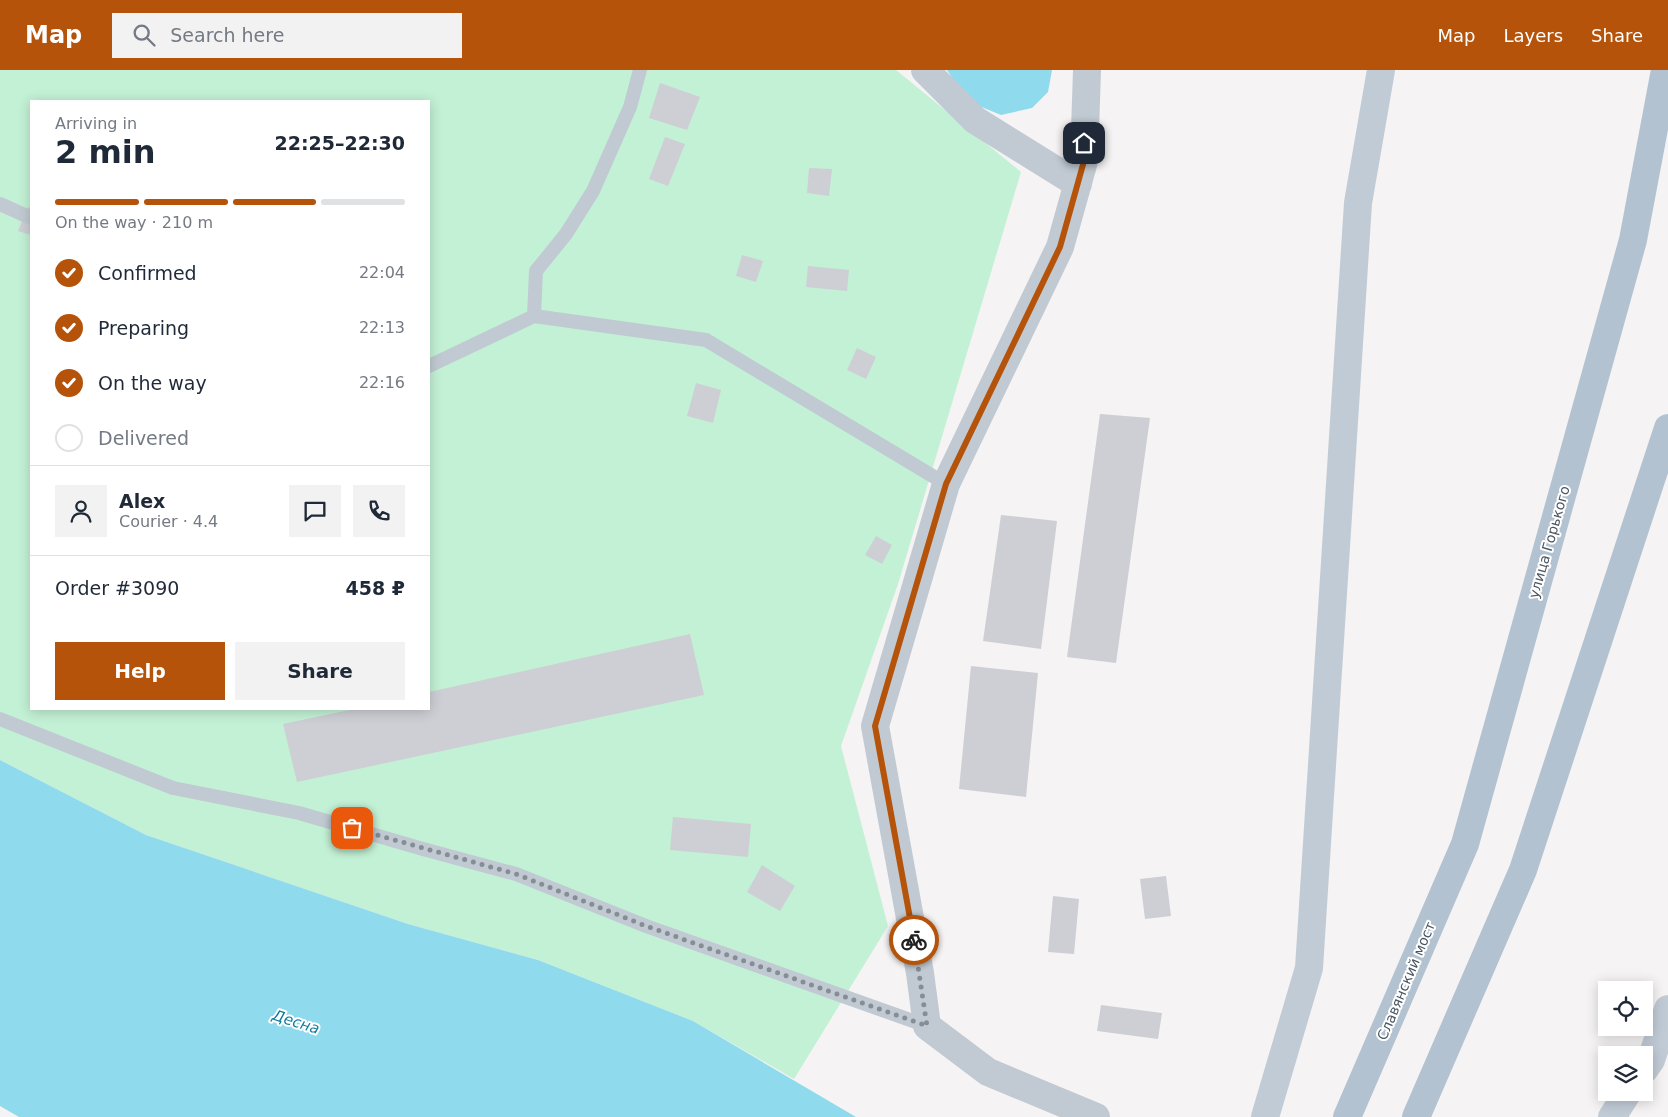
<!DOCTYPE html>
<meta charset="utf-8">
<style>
body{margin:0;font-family:"DejaVu Sans",sans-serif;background:#f2f2f3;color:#1f2937;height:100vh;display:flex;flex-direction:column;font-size:19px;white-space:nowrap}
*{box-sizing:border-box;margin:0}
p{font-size:16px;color:#747a83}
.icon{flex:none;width:28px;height:28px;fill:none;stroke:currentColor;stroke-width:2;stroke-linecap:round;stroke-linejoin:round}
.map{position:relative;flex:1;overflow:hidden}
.sheet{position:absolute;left:30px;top:30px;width:400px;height:610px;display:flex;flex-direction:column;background:#fff;border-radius:0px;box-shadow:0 2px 12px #0003}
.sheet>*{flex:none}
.buttons{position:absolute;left:1598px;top:911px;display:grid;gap:10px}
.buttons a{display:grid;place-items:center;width:55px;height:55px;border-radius:0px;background:#fff;box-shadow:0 2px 12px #0003;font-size:25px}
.pin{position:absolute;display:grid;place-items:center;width:42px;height:42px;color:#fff;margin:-21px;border-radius:10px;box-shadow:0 2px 8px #0006}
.courier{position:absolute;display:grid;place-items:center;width:50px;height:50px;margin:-25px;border:4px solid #b45309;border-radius:50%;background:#fff;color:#222;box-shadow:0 1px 6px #0007}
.headline em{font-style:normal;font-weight:700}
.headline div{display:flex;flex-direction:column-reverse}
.headline{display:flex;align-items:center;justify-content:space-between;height:85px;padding:0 25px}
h1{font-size:32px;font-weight:700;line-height:38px}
.bar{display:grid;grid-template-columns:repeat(4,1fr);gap:8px 5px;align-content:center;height:60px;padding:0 25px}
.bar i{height:6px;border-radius:4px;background:#e0e1e3}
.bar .on{background:#b45309}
.bar p{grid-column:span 4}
.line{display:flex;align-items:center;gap:12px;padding:0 25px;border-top:1px solid #e0e1e3}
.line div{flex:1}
.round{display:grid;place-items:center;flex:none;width:52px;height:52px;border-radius:0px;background:#f2f2f3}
ol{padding:0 25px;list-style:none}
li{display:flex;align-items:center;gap:15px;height:55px}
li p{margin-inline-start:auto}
li .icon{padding:5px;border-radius:50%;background:#b45309;color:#fff;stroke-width:4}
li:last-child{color:#747a83}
li i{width:28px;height:28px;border:2px solid #e0e1e3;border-radius:50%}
.cta{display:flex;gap:10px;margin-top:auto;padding:10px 25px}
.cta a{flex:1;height:58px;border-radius:0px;background:#b45309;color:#fff;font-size:20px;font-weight:700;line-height:58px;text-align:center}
.cta a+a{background:#f2f2f3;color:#1f2937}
header{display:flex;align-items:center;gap:30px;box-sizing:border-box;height:70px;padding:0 25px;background:#b45309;color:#fff}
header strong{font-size:24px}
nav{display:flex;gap:28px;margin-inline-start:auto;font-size:18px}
.search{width:350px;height:45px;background:#f2f2f3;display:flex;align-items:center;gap:12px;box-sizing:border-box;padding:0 18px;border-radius:0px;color:#747a83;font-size:19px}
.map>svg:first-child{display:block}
.green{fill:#c3f1d5;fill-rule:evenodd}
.water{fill:#90daee}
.building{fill:#cdcfd5}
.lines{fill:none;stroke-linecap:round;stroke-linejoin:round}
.lane{stroke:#c1cad2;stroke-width:14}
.street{stroke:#c1cad2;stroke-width:28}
.secondary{stroke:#c1cbd6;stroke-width:28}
.primary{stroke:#b3c2d1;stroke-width:28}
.done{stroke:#868d94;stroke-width:5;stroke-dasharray:0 9}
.route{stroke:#b45309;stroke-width:6}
.labels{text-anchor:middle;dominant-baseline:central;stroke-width:4;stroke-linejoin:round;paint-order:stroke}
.street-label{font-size:14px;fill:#4a5661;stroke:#fff}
.water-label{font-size:15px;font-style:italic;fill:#0c7c9b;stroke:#fff}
</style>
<header>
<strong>Map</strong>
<div class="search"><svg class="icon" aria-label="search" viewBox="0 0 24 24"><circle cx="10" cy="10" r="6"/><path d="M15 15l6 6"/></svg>Search here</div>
<nav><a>Map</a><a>Layers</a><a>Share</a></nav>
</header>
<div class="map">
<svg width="1668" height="1047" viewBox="0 0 1668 1047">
<rect width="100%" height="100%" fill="#f5f3f3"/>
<path class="green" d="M0,0H896L1021,102L898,514L841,676L888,856L794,1009L693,951L538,890L408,854L146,765L0,690ZM31,31H429V639H31Z"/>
<path class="water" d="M947,0H1052L1048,22L1032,38L1001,45L967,31Z
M0,690L146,765L408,854L538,890L693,951L856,1047H19L0,1036Z"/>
<path class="building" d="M660,13L700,27L687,60L649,48Z
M665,67L685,74L668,116L649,109Z
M809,98L832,99L829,126L807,123Z
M28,137L31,139V165L18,161Z
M742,185L763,191L756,212L736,206Z
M808,196L849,200L847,221L806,217Z
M857,278L876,287L866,309L847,300Z
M696,313L721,320L713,353L687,346Z
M1100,344L1150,348L1116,593L1067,587Z
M1001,445L1057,451L1041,579L983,571Z
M876,466L892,475L882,494L865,485Z
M690,564L704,625L297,712L283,654L354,639H429V622Z
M971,596L1038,603L1026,727L959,719Z
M673,747L751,754L748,787L670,780Z
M762,795L795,816L780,841L747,822Z
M1166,806L1171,846L1145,849L1140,809Z
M1053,826L1079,829L1074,884L1048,882Z
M1101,935L1162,943L1158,969L1097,961Z"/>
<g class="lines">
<path class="lane" d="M0,134L31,148
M534,246L536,201L566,164L593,121L630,37L640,0
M429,296L534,246L706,270L946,414
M0,649L173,718L299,743L423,779L516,804L646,856L927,956"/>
<path class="street" d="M925,0L975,50L1078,114
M1087,0L1084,91L1060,177L946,414L875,656L920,903L927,956L988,1002L1096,1047"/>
<path class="secondary" d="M1644,1000L1651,990L1668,939
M1265,1047L1309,898L1358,133L1381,0
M1612,1047L1628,1022"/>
<path class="primary" d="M1347,1047L1465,774L1633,170L1665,0
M1416,1047L1523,800L1668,358"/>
</g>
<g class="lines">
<path class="done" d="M352,758L516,804L646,856L927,956L914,870"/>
<path class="route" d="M914,870L875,656L946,414L1060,177L1084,91V73"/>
</g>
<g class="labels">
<g class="street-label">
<text transform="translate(1549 472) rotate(-74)">улица Горького</text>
<text transform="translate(1406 911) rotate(-67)">Славянский мост</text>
</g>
<g class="water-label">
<text transform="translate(296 952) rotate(18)">Десна</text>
</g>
</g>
</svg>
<div class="buttons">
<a><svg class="icon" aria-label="locate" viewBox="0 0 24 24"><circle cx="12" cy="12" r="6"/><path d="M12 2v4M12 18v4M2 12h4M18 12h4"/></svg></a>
<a><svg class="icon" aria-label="layers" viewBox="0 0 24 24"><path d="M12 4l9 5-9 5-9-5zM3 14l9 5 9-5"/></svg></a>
</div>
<div class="pin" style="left:352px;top:758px;background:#ea580c"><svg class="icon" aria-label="bag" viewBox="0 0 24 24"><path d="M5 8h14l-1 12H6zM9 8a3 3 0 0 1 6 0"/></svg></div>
<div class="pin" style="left:1084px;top:73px;background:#1f2937"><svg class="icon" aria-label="home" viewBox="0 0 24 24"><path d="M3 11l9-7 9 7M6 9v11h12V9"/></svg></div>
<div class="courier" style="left:914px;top:870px"><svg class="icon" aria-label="bike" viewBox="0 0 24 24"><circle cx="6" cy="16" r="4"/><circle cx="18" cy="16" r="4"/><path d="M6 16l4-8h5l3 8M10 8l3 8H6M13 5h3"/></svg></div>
<section class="sheet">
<div class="headline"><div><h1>2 min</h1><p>Arriving in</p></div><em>22:25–22:30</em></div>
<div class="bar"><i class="on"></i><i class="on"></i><i class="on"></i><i></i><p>On the way · 210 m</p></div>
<ol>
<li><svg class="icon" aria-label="check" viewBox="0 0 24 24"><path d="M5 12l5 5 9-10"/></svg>Confirmed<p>22:04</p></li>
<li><svg class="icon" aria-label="check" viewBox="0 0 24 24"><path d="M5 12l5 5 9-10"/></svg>Preparing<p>22:13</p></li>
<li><svg class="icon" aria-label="check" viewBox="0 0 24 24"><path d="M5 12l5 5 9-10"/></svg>On the way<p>22:16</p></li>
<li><i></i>Delivered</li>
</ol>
<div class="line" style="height:90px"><a class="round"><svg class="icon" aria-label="person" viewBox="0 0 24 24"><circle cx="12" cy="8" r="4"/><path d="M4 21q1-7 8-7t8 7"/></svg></a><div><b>Alex</b><p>Courier · 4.4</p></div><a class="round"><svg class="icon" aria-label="chat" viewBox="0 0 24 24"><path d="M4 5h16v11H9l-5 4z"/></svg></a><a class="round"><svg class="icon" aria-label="phone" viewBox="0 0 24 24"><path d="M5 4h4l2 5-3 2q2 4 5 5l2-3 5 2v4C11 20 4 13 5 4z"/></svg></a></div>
<div class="line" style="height:65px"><div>Order #3090</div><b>458 ₽</b></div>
<div class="cta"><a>Help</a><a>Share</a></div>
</section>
</div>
